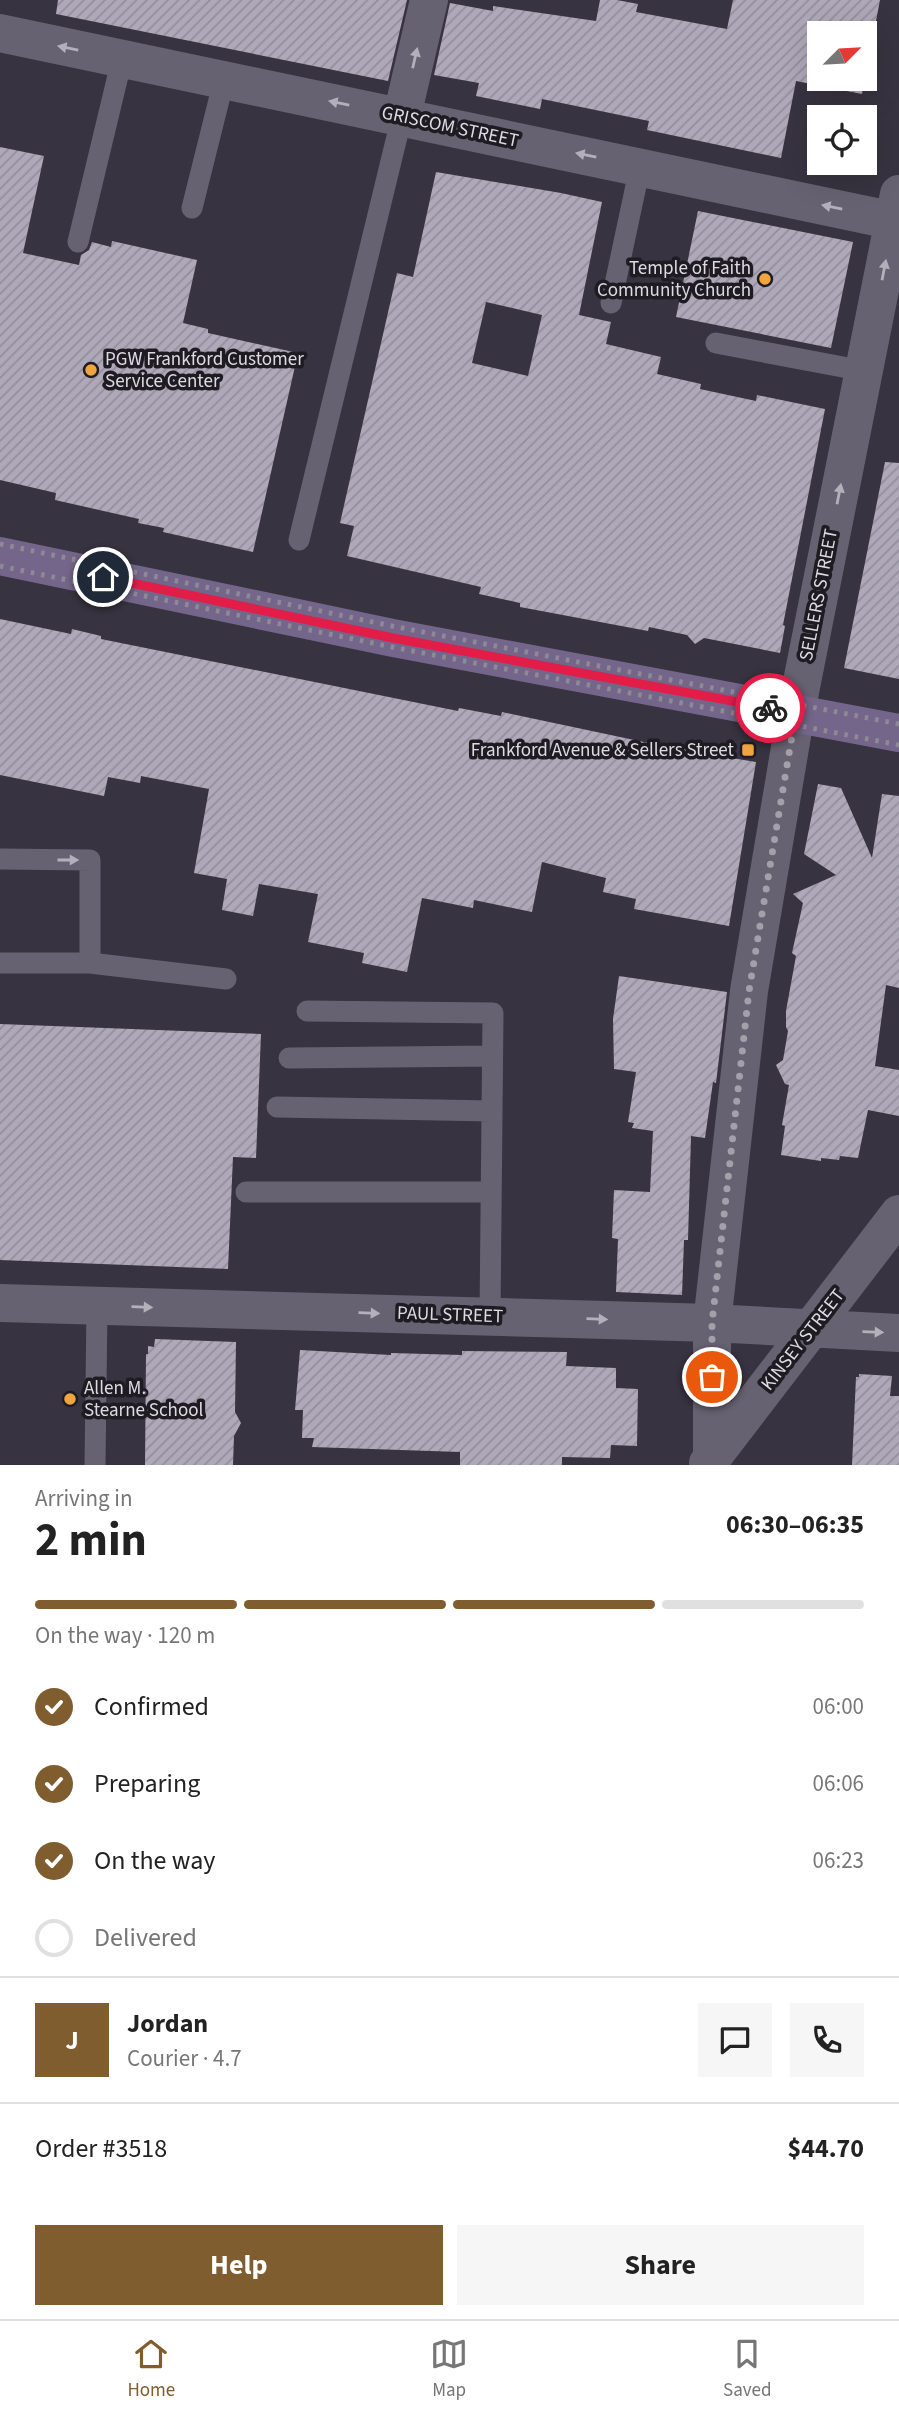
<!DOCTYPE html>
<meta charset="utf-8">
<style>
body{margin:0;font-family:"Source Sans 3",sans-serif;background:#f6f6f6;color:#222;height:100vh;display:flex;flex-direction:column;font-size:26px;white-space:nowrap}
*{box-sizing:border-box;margin:0}
p{font-size:23px;color:#767676}
.icon{flex:none;width:38px;height:38px;fill:none;stroke:currentColor;stroke-width:2;stroke-linecap:round;stroke-linejoin:round}
.map{position:relative;height:1465px;overflow:hidden}
.details{display:flex;flex-direction:column;background:#fff;flex:1}
.details>*{flex:none}
.needle{width:46px;rotate:66deg}
.tools{position:absolute;left:807px;top:21px;display:grid;gap:14px}
.tools a{display:grid;place-items:center;width:70px;height:70px;border-radius:0px;background:#fff;box-shadow:0 7px 28px #0002;font-size:35px}
.pin{position:absolute;display:grid;place-items:center;width:60px;height:60px;color:#fff;margin:-30px;border:4px solid #fff;border-radius:50%;box-shadow:0 2px 7px #0007}
.courier{position:absolute;display:grid;place-items:center;width:70px;height:70px;margin:-35px;border:5px solid #e11d48;border-radius:50%;background:#fff;color:#222;box-shadow:0 2px 9px #0007}
.summary em{font-style:normal;font-weight:700}
.summary div{display:flex;flex-direction:column-reverse}
.summary{display:flex;align-items:center;justify-content:space-between;height:119px;padding:0 35px}
h1{font-size:46px;font-weight:700;line-height:52px}
.bar{display:grid;grid-template-columns:repeat(4,1fr);gap:10px 7px;align-content:center;height:84px;padding:0 35px}
.bar i{height:9px;border-radius:5px;background:#e0e0e0}
.bar .selected{background:#7f5d2f}
.bar p{grid-column:span 4}
.line{display:flex;align-items:center;gap:18px;padding:0 35px;border-top:2px solid #e0e0e0}
.line div{flex:1}
.round{display:grid;place-items:center;flex:none;width:74px;height:74px;border-radius:0px;background:#f6f6f6}
ol{padding:0 35px;list-style:none}
li{display:flex;align-items:center;gap:21px;height:77px}
li p{margin-inline-start:auto}
li .icon{padding:7px;border-radius:50%;background:#7f5d2f;color:#fff;stroke-width:4}
li:last-child{color:#767676}
li i{width:38px;height:38px;border:4px solid #e0e0e0;border-radius:50%}
.primary-button{display:flex;gap:14px;margin-top:auto;padding:14px 35px}
.primary-button a{flex:1;height:80px;border-radius:0px;background:#7f5d2f;color:#fff;font-size:28px;font-weight:700;line-height:80px;text-align:center}
.primary-button a+a{background:#f6f6f6;color:#222}
.menu{display:flex;justify-content:space-around;align-items:center;height:98px;border-top:2px solid #e0e0e0;background:#fff;font-size:19px;color:#767676}
.menu a{display:grid;justify-items:center;gap:4px}
.menu .selected{color:#7f5d2f}
.map>svg:first-child{display:block}
.building{fill:url(#building-hatch);fill-rule:evenodd}
.lines{fill:none;stroke-linecap:round;stroke-linejoin:round}
.lane{stroke:#676271;stroke-width:21}
.street{stroke:#676271;stroke-width:38}
.secondary{stroke:#74668a;stroke-width:38}
.rail{stroke:#8e8a95;stroke-width:5;stroke-dasharray:3.5 7;stroke-linecap:butt}
.oneway{fill:#b4b0bb}
.done{stroke:#a3a0aa;stroke-width:7;stroke-dasharray:0 12.6}
.route{stroke:#e11d48;stroke-width:9}
.poi-dot{fill:#f0a63f;stroke:#1e1c22;stroke-width:2.5}
.labels{text-anchor:middle;dominant-baseline:central;stroke-width:7;stroke-linejoin:round;paint-order:stroke}
.street-label{font-size:19px;fill:#dddae3;stroke:#1e1c22}
.poi-label{font-size:19px;fill:#dddae3;stroke:#1e1c22;text-anchor:end}
</style>
<div class="map">
<svg width="899" height="1465" viewBox="0 0 899 1465">
<defs>
<pattern id="building-hatch" width="6" height="6" patternUnits="userSpaceOnUse" patternTransform="scale(1.75)"><rect width="6" height="6" fill="#aea8b8"/><path d="M-1 1l2-2M0 6l6-6M5 7l2-2" fill="none" stroke="#938e9b"/></pattern>
</defs>
<rect width="100%" height="100%" fill="#373340"/>
<path class="building" d="M58,0H407L388,81L56,14Z
M600,0H617L638,4L636,12L727,29L733,0H880L862,94L796,81L781,158L647,130L649,121L542,99L540,109L476,96L479,83L434,75L450,3L493,11V6L596,21ZM819,33H864V79H819Z
M0,147L44,156L23,253L79,265L81,255L89,250L92,242L111,247L112,241L197,260L183,323L208,329V333L298,353L253,552L163,532L164,528L138,523L139,519L55,500L56,493L0,480Z
M436,172L561,193L602,202L579,315L611,322L606,344L661,357L657,374L701,384L700,389L756,401L757,395L825,409L783,625L785,626L780,653L704,638L695,644L687,635L649,627L648,631L520,607V603L479,594L481,587L347,556L354,526L340,523L397,273L413,277ZM486,302L542,315L528,376L472,363Z
M698,211L853,242L831,348L676,317Z
M885,462L899,463V679L844,668Z
M0,619L71,634L72,629L101,636V639L458,711L459,708L501,716L502,712L672,748L682,743L689,751L756,762L729,926L634,909L636,899L603,892L606,878L542,862L532,912L474,900L473,908L422,898L407,972L362,963L364,953L308,942L318,894L259,884L253,916L222,910L227,879L194,873L209,789L141,776L140,783L108,777L104,796L0,775Z
M818,784L841,788L872,858L882,794L899,796V988L886,985L875,1066L899,1070V1116L868,1110L858,1158L840,1156L839,1160L821,1158V1161L781,1155L785,1126L782,1125L789,1085L785,1084L776,1065L783,1060L788,1031L786,1027V1011L796,956L792,953L803,903L793,894L836,875L804,854Z
M619,976L727,992L716,1083L713,1082L705,1138L691,1136L688,1240H684L682,1295L616,1292L618,1239L612,1238L614,1190L650,1192L653,1131L632,1128L634,1123L628,1122L636,1072L614,1069L613,1019Z
M0,1024L261,1034L256,1158L233,1157L228,1269L0,1260Z
M155,1339L236,1342L235,1412L241,1423L234,1436L233,1465H145L146,1354H148V1346L154,1347Z
M300,1350L391,1355V1353L462,1355V1351L567,1352L566,1366L616,1368V1388L638,1389L637,1446L611,1445L610,1458L562,1457V1465H460V1452L312,1447L314,1438H302L303,1410H295Z
M859,1374L892,1376L890,1396H899V1465H852L856,1377H859Z"/>
<g class="lines">
<path class="lane" d="M192,208L224,80
M78,242L122,59
M611,303L640,167
M716,343L864,371
M299,540L402,116
M0,859L90,860V963H0
M90,963L226,979
M307,1011L493,1013L490,1316
M289,1058L492,1056
M277,1107L492,1111
M246,1192H491
M95,1465L97,1306"/>
<path class="street" d="M0,33L899,222
M402,116L429,0
M0,1303L712,1323L899,1333
M712,1458V1323L749,991L796,712L899,194
M708,1463L899,1214"/>
<path class="secondary" d="M0,556L393,638L899,733"/>
<path class="rail" d="M0,544L392,626L899,724
M0,566L392,647L899,745"/>
</g>
<defs><path id="oneway-solid" d="M-6-.8H1V-3.2L6.5 0L1 3.2V.8H-6Z" transform="scale(1.75)"/></defs>
<g class="oneway">
<use href="#oneway-solid" transform="translate(68 48) rotate(-168)"/>
<use href="#oneway-solid" transform="translate(415 58) rotate(-77)"/>
<use href="#oneway-solid" transform="translate(339 103) rotate(-168)"/>
<use href="#oneway-solid" transform="translate(586 155) rotate(-168)"/>
<use href="#oneway-solid" transform="translate(832 207) rotate(-168)"/>
<use href="#oneway-solid" transform="translate(884 270) rotate(-79)"/>
<use href="#oneway-solid" transform="translate(839 494) rotate(-79)"/>
<use href="#oneway-solid" transform="translate(68 860)"/>
<use href="#oneway-solid" transform="translate(142 1307) rotate(2)"/>
<use href="#oneway-solid" transform="translate(369 1313) rotate(2)"/>
<use href="#oneway-solid" transform="translate(597 1319) rotate(2)"/>
<use href="#oneway-solid" transform="translate(873 1332) rotate(2)"/>
</g>
<g class="lines">
<path class="done" d="M712,1377V1323L749,991L796,712L770,708"/>
<path class="route" d="M103,577L393,638L770,708"/>
</g>
<g class="poi-dot">
<circle cx="765" cy="279" r="7"/>
<circle cx="91" cy="370" r="7"/>
<rect x="741" y="743" width="14" height="14" rx="3.5"/>
<circle cx="70" cy="1399" r="7"/>
</g>
<g class="labels">
<g class="street-label">
<text transform="translate(450 127) rotate(12)">GRISCOM STREET</text>
<text transform="translate(819 595) rotate(-79)">SELLERS STREET</text>
<text transform="translate(450 1315) rotate(2)">PAUL STREET</text>
<text transform="translate(803 1340) rotate(-52)">KINSEY STREET</text>
</g>
<g class="poi-label">
<text x="751" y="268">Temple of Faith<tspan x="751" dy="22">Community Church</tspan></text>
<text x="105" y="359" text-anchor="start">PGW Frankford Customer<tspan x="105" dy="22">Service Center</tspan></text>
<text x="734" y="750">Frankford Avenue &amp; Sellers Street</text>
<text x="84" y="1388" text-anchor="start">Allen M.<tspan x="84" dy="22">Stearne School</tspan></text>
</g>
</g>
</svg>
<div class="tools">
<a><svg class="needle" viewBox="-14 -14 28 28"><path d="M0-13l5 13h-10z" fill="#e53935"/><path d="M0 13l5-13h-10z" fill="#767676"/></svg></a>
<a><svg class="icon" aria-label="locate" viewBox="0 0 24 24"><circle cx="12" cy="12" r="6"/><path d="M12 2v4M12 18v4M2 12h4M18 12h4"/></svg></a>
</div>
<div class="pin" style="left:712px;top:1377px;background:#ea580c"><svg class="icon" aria-label="bag" viewBox="0 0 24 24"><path d="M5 8h14l-1 12H6zM9 8a3 3 0 0 1 6 0"/></svg></div>
<div class="pin" style="left:103px;top:577px;background:#1f2937"><svg class="icon" aria-label="home" viewBox="0 0 24 24"><path d="M3 11l9-7 9 7M6 9v11h12V9"/></svg></div>
<div class="courier" style="left:770px;top:708px"><svg class="icon" aria-label="bike" viewBox="0 0 24 24"><circle cx="6" cy="16" r="4"/><circle cx="18" cy="16" r="4"/><path d="M6 16l4-8h5l3 8M10 8l3 8H6M13 5h3"/></svg></div>
</div>
<section class="details">
<div class="summary"><div><h1>2 min</h1><p>Arriving in</p></div><em>06:30–06:35</em></div>
<div class="bar"><i class="selected"></i><i class="selected"></i><i class="selected"></i><i></i><p>On the way · 120 m</p></div>
<ol>
<li><svg class="icon" aria-label="check" viewBox="0 0 24 24"><path d="M5 12l5 5 9-10"/></svg>Confirmed<p>06:00</p></li>
<li><svg class="icon" aria-label="check" viewBox="0 0 24 24"><path d="M5 12l5 5 9-10"/></svg>Preparing<p>06:06</p></li>
<li><svg class="icon" aria-label="check" viewBox="0 0 24 24"><path d="M5 12l5 5 9-10"/></svg>On the way<p>06:23</p></li>
<li><i></i>Delivered</li>
</ol>
<div class="line" style="height:126px"><b class="round" style="background:#7f5d2f;color:#fff">J</b><div><b>Jordan</b><p>Courier · 4.7</p></div><a class="round"><svg class="icon" aria-label="chat" viewBox="0 0 24 24"><path d="M4 5h16v11H9l-5 4z"/></svg></a><a class="round"><svg class="icon" aria-label="phone" viewBox="0 0 24 24"><path d="M5 4h4l2 5-3 2q2 4 5 5l2-3 5 2v4C11 20 4 13 5 4z"/></svg></a></div>
<div class="line" style="height:91px"><div>Order #3518</div><b>$44.70</b></div>
<div class="primary-button"><a>Help</a><a>Share</a></div>
</section>
<nav class="menu">
<a class="selected"><svg class="icon" aria-label="home" viewBox="0 0 24 24"><path d="M3 11l9-7 9 7M6 9v11h12V9"/></svg>Home</a>
<a><svg class="icon" aria-label="map" viewBox="0 0 24 24"><path d="M3 6l6-2 6 2 6-2v14l-6 2-6-2-6 2zM9 4v14M15 6v14"/></svg>Map</a>
<a><svg class="icon" aria-label="saved" viewBox="0 0 24 24"><path d="M7 4h10v16l-5-4-5 4z"/></svg>Saved</a>
</nav>
